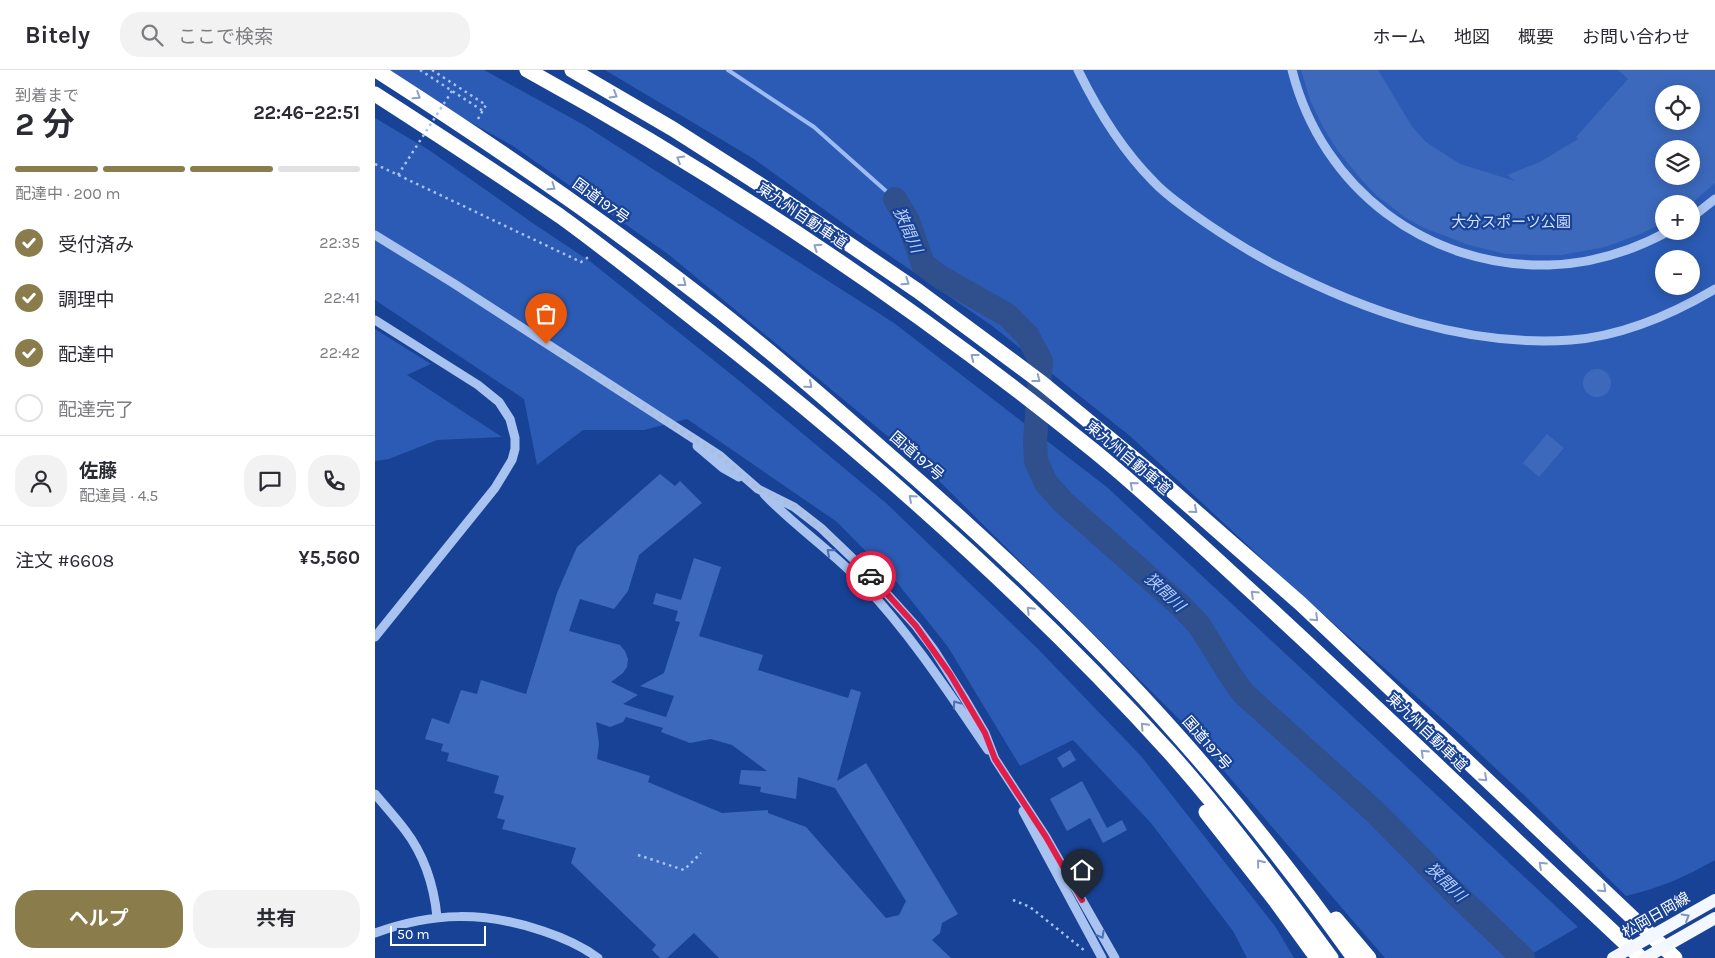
<!DOCTYPE html>
<html lang="ja">
<meta charset="utf-8">
<style>
body{margin:0;font-family:Karla,"Noto Sans JP",sans-serif;background:#f2f2f3;color:#2b2b33;height:100vh;display:flex;flex-direction:column;font-size:19px;white-space:nowrap}
*{box-sizing:border-box;margin:0}
p{font-size:16px;color:#7c7c81}
.icon{flex:none;width:28px;height:28px;fill:none;stroke:currentColor;stroke-width:2;stroke-linecap:round;stroke-linejoin:round}
.map{position:relative;flex:1;overflow:hidden}
.side{display:flex;flex-direction:column;background:#fff;width:375px}
.side>*{flex:none}
.fabs{position:absolute;left:1280px;top:15px;display:grid;gap:10px}
.fabs a{display:grid;place-items:center;width:45px;height:45px;border-radius:50%;background:#fff;box-shadow:0 2px 12px #0003;font-size:25px}
.scale{position:absolute;left:15px;bottom:12px;width:96px;box-sizing:border-box;padding-left:5px;border:2px solid #fff;border-top:0;font-size:14px;line-height:18px;white-space:nowrap;color:#fff;-webkit-text-stroke:4px #184295;paint-order:stroke}
.pin{position:absolute;display:grid;place-items:center;width:42px;height:42px;color:#fff;margin:-51px -21px;border-radius:50% 50% 50% 0;rotate:-45deg;box-shadow:0 0 5px #0007}
.pin .icon{rotate:45deg}
.courier{position:absolute;display:grid;place-items:center;width:50px;height:50px;margin:-25px;border:4px solid #e11d48;border-radius:50%;background:#fff;color:#222;box-shadow:0 1px 6px #0007}
.summary em{font-style:normal;font-weight:700}
.summary div{display:flex;flex-direction:column-reverse}
.summary{display:flex;align-items:center;justify-content:space-between;height:85px;padding:0 15px}
h1{font-size:32px;font-weight:700;line-height:38px}
.bar{display:grid;grid-template-columns:repeat(4,1fr);gap:8px 5px;align-content:center;height:60px;padding:0 15px}
.bar i{height:6px;border-radius:4px;background:#e1e1e2}
.bar .selected{background:#8a7d4b}
.bar p{grid-column:span 4}
.line{display:flex;align-items:center;gap:12px;padding:0 15px;border-top:1px solid #e1e1e2}
.line div{flex:1}
.round{display:grid;place-items:center;flex:none;width:52px;height:52px;border-radius:20px;background:#f2f2f3}
ol{padding:0 15px;list-style:none}
li{display:flex;align-items:center;gap:15px;height:55px}
li p{margin-inline-start:auto}
li .icon{padding:5px;border-radius:50%;background:#8a7d4b;color:#fff;stroke-width:4}
li:last-child{color:#7c7c81}
li i{width:28px;height:28px;border:2px solid #e1e1e2;border-radius:50%}
.primary-button{display:flex;gap:10px;margin-top:auto;padding:10px 15px}
.primary-button a{flex:1;height:58px;border-radius:20px;background:#8a7d4b;color:#fff;font-size:20px;font-weight:700;line-height:58px;text-align:center}
.primary-button a+a{background:#f2f2f3;color:#2b2b33}
header{display:flex;align-items:center;gap:30px;box-sizing:border-box;height:70px;padding:0 25px;background:#fff;border-bottom:1px solid #e1e1e2}
header strong{font-size:24px}
nav{display:flex;gap:28px;margin-inline-start:auto;font-size:18px}
.search{width:350px;height:45px;background:#f2f2f3;display:flex;align-items:center;gap:12px;box-sizing:border-box;padding:0 18px;border-radius:20px;color:#7c7c81;font-size:19px}
main{display:flex;flex:1;min-height:0}
.map>svg:first-child{display:block}
.green{fill:#2b5bb4;fill-rule:evenodd}
.lines{fill:none;stroke-linecap:round;stroke-linejoin:round}
.stream{stroke:#9cbcf3;stroke-width:4}
.river{stroke:#304f8d;stroke-width:24}
.building{fill:#3c69bc;fill-rule:evenodd}
.path{stroke:#a9c3f1;stroke-width:2.5;stroke-dasharray:2.5 4;stroke-linecap:butt}
.minor{stroke:#a9c3f1;stroke-width:9}
.highway{stroke:#fff;stroke-width:15}
.path-bridge{stroke:#a9c3f1;stroke-width:2.5;stroke-dasharray:2.5 4;stroke-linecap:butt}
.major-bridge{stroke:#f3f7ff;stroke-width:12}
.oneway{stroke:#8ca0ca}
.oneway2{stroke:#4b6fb5}
.oneway3{stroke:#7b93c5}
.done{stroke:#aebdda;stroke-width:5;stroke-dasharray:0 9}
.route{stroke:#e11d48;stroke-width:6}
.labels{text-anchor:middle;dominant-baseline:central;stroke-width:4.5;stroke-linejoin:round;paint-order:stroke}
.street-label{font-size:15px;fill:#fff;stroke:#184295}
.park-label{font-size:15px;fill:#d0e0fc;stroke:#184295}
.water-label{font-size:16px;font-style:italic;fill:#b6cdf7;stroke:#184295}
</style>
<header>
<strong>Bitely</strong>
<div class="search"><svg class="icon" aria-label="search" viewBox="0 0 24 24"><circle cx="10" cy="10" r="6"/><path d="M15 15l6 6"/></svg>ここで検索</div>
<nav><a>ホーム</a><a>地図</a><a>概要</a><a>お問い合わせ</a></nav>
</header>
<main>
<section class="side">
<div class="summary"><div><h1>2 分</h1><p>到着まで</p></div><em>22:46–22:51</em></div>
<div class="bar"><i class="selected"></i><i class="selected"></i><i class="selected"></i><i></i><p>配達中 · 200 m</p></div>
<ol>
<li><svg class="icon" aria-label="check" viewBox="0 0 24 24"><path d="M5 12l5 5 9-10"/></svg>受付済み<p>22:35</p></li>
<li><svg class="icon" aria-label="check" viewBox="0 0 24 24"><path d="M5 12l5 5 9-10"/></svg>調理中<p>22:41</p></li>
<li><svg class="icon" aria-label="check" viewBox="0 0 24 24"><path d="M5 12l5 5 9-10"/></svg>配達中<p>22:42</p></li>
<li><i></i>配達完了</li>
</ol>
<div class="line" style="height:90px"><a class="round"><svg class="icon" aria-label="person" viewBox="0 0 24 24"><circle cx="12" cy="8" r="4"/><path d="M4 21q1-7 8-7t8 7"/></svg></a><div><b>佐藤</b><p>配達員 · 4.5</p></div><a class="round"><svg class="icon" aria-label="chat" viewBox="0 0 24 24"><path d="M4 5h16v11H9l-5 4z"/></svg></a><a class="round"><svg class="icon" aria-label="phone" viewBox="0 0 24 24"><path d="M5 4h4l2 5-3 2q2 4 5 5l2-3 5 2v4C11 20 4 13 5 4z"/></svg></a></div>
<div class="line" style="height:65px"><div>注文 #6608</div><b>¥5,560</b></div>
<div class="primary-button"><a>ヘルプ</a><a>共有</a></div>
</section>
<div class="map">
<svg width="1340" height="888" viewBox="0 0 1340 888">
<rect width="100%" height="100%" fill="#184295"/>
<path class="green" d="M1,0H109L209,55L519,253L733,418L1203,857L1150,888H1010L806,651L551,398L293,184L138,76Z
M230,0H1340V790C1310,807 1285,818 1251,826L1149,725L1084,664L923,522L755,366L616,255L483,164L379,89ZM1289,24H1316V51H1289ZM1289,79H1316V106H1289ZM1289,134H1316V161H1289ZM1289,189H1316V216H1289Z
M0,48L54,80L159,154L216,192L367,313L511,433L663,579L766,686L900,856L919,888H872L858,861L776,753L698,670L645,696L573,577L524,515L462,452L312,349L269,360H208L162,395L149,329L0,230Z
M0,259L56,294L32,305L127,367L62,370L14,389L0,391Z"/>
<g class="lines">
<path class="stream" d="M353,0L439,57L520,129"/>
<path class="river" d="M520,129L533,151L548,194L565,207L632,245L652,265L666,291L660,371L661,391L671,413L688,432L806,536L824,555L854,603L868,623L1000,742L1079,822L1148,888"/>
</g>
<path class="building" d="M926,0H1003L1038,58L1051,72L1085,94L1140,111L1132,105L1165,92L1203,69L1201,67L1253,9L1243,0H1340V113L1316,134H1289V152L1268,163L1230,177L1187,185H1168L1131,184L1094,175L1049,158L1031,148L1001,125L986,109L963,81L948,57L935,30ZM1289,24H1316V51H1289ZM1289,79H1316V106H1289Z
M1208 313a14 14 0 1 1 28 0a14 14 0 1 1-28 0Z
M1172,364L1189,378L1164,407L1148,393Z
M285,404L300,416L305,411L327,433L264,485L253,521L239,539L205,529L194,561L245,575L250,581L253,589L252,597L248,603L236,612L263,625L248,634L291,647L299,626L265,616L289,603L305,552L300,551L303,541L278,534L281,523L306,530L319,488L346,497L324,566L388,585L383,600L473,628L476,619L486,622L462,711L491,693L583,844L567,853L565,863L557,870L576,888H344L319,863L292,888H285L277,880L281,875L196,793L201,778L127,759L130,750L122,748L129,726L119,723L124,706L72,691L74,683L66,681L68,674L50,669L57,648L74,654L86,620L102,624L106,610L151,624L182,523L202,477ZM251,647L288,658L286,662L315,673L336,669L357,675L392,701L366,700L364,714L386,717L385,722L421,729L423,707L460,718L531,831L524,845L511,848L431,757L393,743V740L347,743L273,712L275,706L222,689L224,674L221,652L235,657L248,652Z
M695,680L701,690L688,698L682,688Z
M707,711L732,758L747,750L752,760L728,773L715,748L692,761L675,729Z"/>
<g class="lines">
<path class="path" d="M45,0L108,41
M57,0L111,35L103,49
M0,94L206,192L215,186
M263,785L309,800L326,783
M638,830L655,837L710,881"/>
<path class="minor" d="M703,0C723,41 747,80 779,112C789,123 802,132 814,141C843,162 868,178 900,195C991,242 1091,277 1196,270C1247,266 1296,245 1340,219
M917,0C947,119 1052,198 1174,195C1216,194 1257,181 1294,161
M1316,148L1340,129
M0,165L78,213L344,385L383,419L419,437L446,458L494,504L541,556L559,580L590,629L610,663L620,689L671,767L740,888
M0,250L103,315L124,332L135,349L140,368V379L137,390L120,418L0,567
M322,376L348,398L364,407
M389,424C420,457 459,482 490,516C537,566 574,623 613,680
M0,724C10,736 20,747 30,760C49,785 59,816 62,847
M648,741L727,888
M0,863C58,842 109,841 168,861C186,867 207,876 223,888"/>
<path class="highway" d="M1,0C104,66 205,134 303,209C376,264 445,324 513,384C616,473 715,566 805,668C867,738 925,812 979,888
M152,0C351,109 541,237 718,380C777,428 833,482 889,533C1016,650 1140,770 1266,888
M197,0L298,59L406,128L543,221L667,313L779,405L926,534L1300,888
M0,24C62,64 124,104 185,146C232,180 278,217 324,253C492,384 652,525 795,683C852,747 906,819 956,888
M831,742L900,830L942,888
M961,849L994,888"/>
<path class="path-bridge" d="M23,105L77,21"/>
<path class="major-bridge" d="M1238,888L1340,830
M1270,888L1340,848"/>
</g>
<defs><path id="oneway-chevron" d="M-2-3.5L2.5 0L-2 3.5" fill="none" stroke-width="1.6" stroke-linecap="round" stroke-linejoin="round" transform="scale(1.25)"/></defs>
<g class="oneway">
<use href="#oneway-chevron" transform="translate(239 25) rotate(30)"/>
<use href="#oneway-chevron" transform="translate(42 26) rotate(33)"/>
<use href="#oneway-chevron" transform="translate(305 89) rotate(-149)"/>
<use href="#oneway-chevron" transform="translate(177 117) rotate(35)"/>
<use href="#oneway-chevron" transform="translate(442 177) rotate(-146)"/>
<use href="#oneway-chevron" transform="translate(531 212) rotate(34)"/>
<use href="#oneway-chevron" transform="translate(308 213) rotate(38)"/>
<use href="#oneway-chevron" transform="translate(599 287) rotate(-142)"/>
<use href="#oneway-chevron" transform="translate(662 309) rotate(38)"/>
<use href="#oneway-chevron" transform="translate(434 315) rotate(41)"/>
<use href="#oneway-chevron" transform="translate(758 415) rotate(-139)"/>
<use href="#oneway-chevron" transform="translate(537 428) rotate(-138)"/>
<use href="#oneway-chevron" transform="translate(819 440) rotate(41)"/>
<use href="#oneway-chevron" transform="translate(879 524) rotate(-137)"/>
<use href="#oneway-chevron" transform="translate(655 540) rotate(-135)"/>
<use href="#oneway-chevron" transform="translate(940 548) rotate(44)"/>
<use href="#oneway-chevron" transform="translate(769 656) rotate(-133)"/>
<use href="#oneway-chevron" transform="translate(1049 683) rotate(-136)"/>
<use href="#oneway-chevron" transform="translate(1109 708) rotate(43)"/>
<use href="#oneway-chevron" transform="translate(885 793) rotate(-129)"/>
<use href="#oneway-chevron" transform="translate(1167 795) rotate(-137)"/>
<use href="#oneway-chevron" transform="translate(1228 819) rotate(43)"/>
</g>
<g class="oneway2">
<use href="#oneway-chevron" transform="translate(455 482) rotate(-139)"/>
<use href="#oneway-chevron" transform="translate(581 634) rotate(-125)"/>
<use href="#oneway-chevron" transform="translate(726 865) rotate(61)"/>
</g>
<use class="oneway3" href="#oneway-chevron" transform="translate(1311 847) rotate(-30)"/>
<g class="lines">
<path class="done" d="M171,274L344,385L383,419L420,437L472,481L496,506"/>
<path class="route" d="M496,506L541,556L575,604L610,663L620,689L671,767L707,830"/>
</g>
<g class="labels">
<g class="street-label">
<text transform="translate(226 131) rotate(36)">国道197号</text>
<text transform="translate(427 146) rotate(34)">東九州自動車道</text>
<text transform="translate(542 386) rotate(41)">国道197号</text>
<text transform="translate(753 388) rotate(40)">東九州自動車道</text>
<text transform="translate(1052 662) rotate(44)">東九州自動車道</text>
<text transform="translate(832 673) rotate(49)">国道197号</text>
<text transform="translate(1281 845) rotate(-30)">松岡日岡線</text>
</g>
<g class="park-label">
<text x="1136" y="152">大分スポーツ公園</text>
</g>
<g class="water-label">
<text transform="translate(533 160) rotate(66)">狭間川</text>
<text transform="translate(790 522) rotate(43)">狭間川</text>
<text transform="translate(1071 812) rotate(44)">狭間川</text>
</g>
</g>
</svg>
<div class="fabs">
<a><svg class="icon" aria-label="locate" viewBox="0 0 24 24"><circle cx="12" cy="12" r="6"/><path d="M12 2v4M12 18v4M2 12h4M18 12h4"/></svg></a>
<a><svg class="icon" aria-label="layers" viewBox="0 0 24 24"><path d="M12 4l9 5-9 5-9-5zM3 14l9 5 9-5"/></svg></a>
<a>+</a>
<a>−</a>
</div>
<div class="scale">50 m</div>
<div class="pin" style="left:171px;top:274px;background:#ea580c"><svg class="icon" aria-label="bag" viewBox="0 0 24 24"><path d="M5 8h14l-1 12H6zM9 8a3 3 0 0 1 6 0"/></svg></div>
<div class="pin" style="left:707px;top:830px;background:#1f2937"><svg class="icon" aria-label="home" viewBox="0 0 24 24"><path d="M3 11l9-7 9 7M6 9v11h12V9"/></svg></div>
<div class="courier" style="left:496px;top:506px"><svg class="icon" aria-label="car" viewBox="0 0 24 24"><path d="M5 17H2v-5l4-1 3-4h7l3 4 3 1v5h-3M9 17h6M6 11h13"/><circle cx="7" cy="17" r="2"/><circle cx="17" cy="17" r="2"/></svg></div>
</div>
</main>
